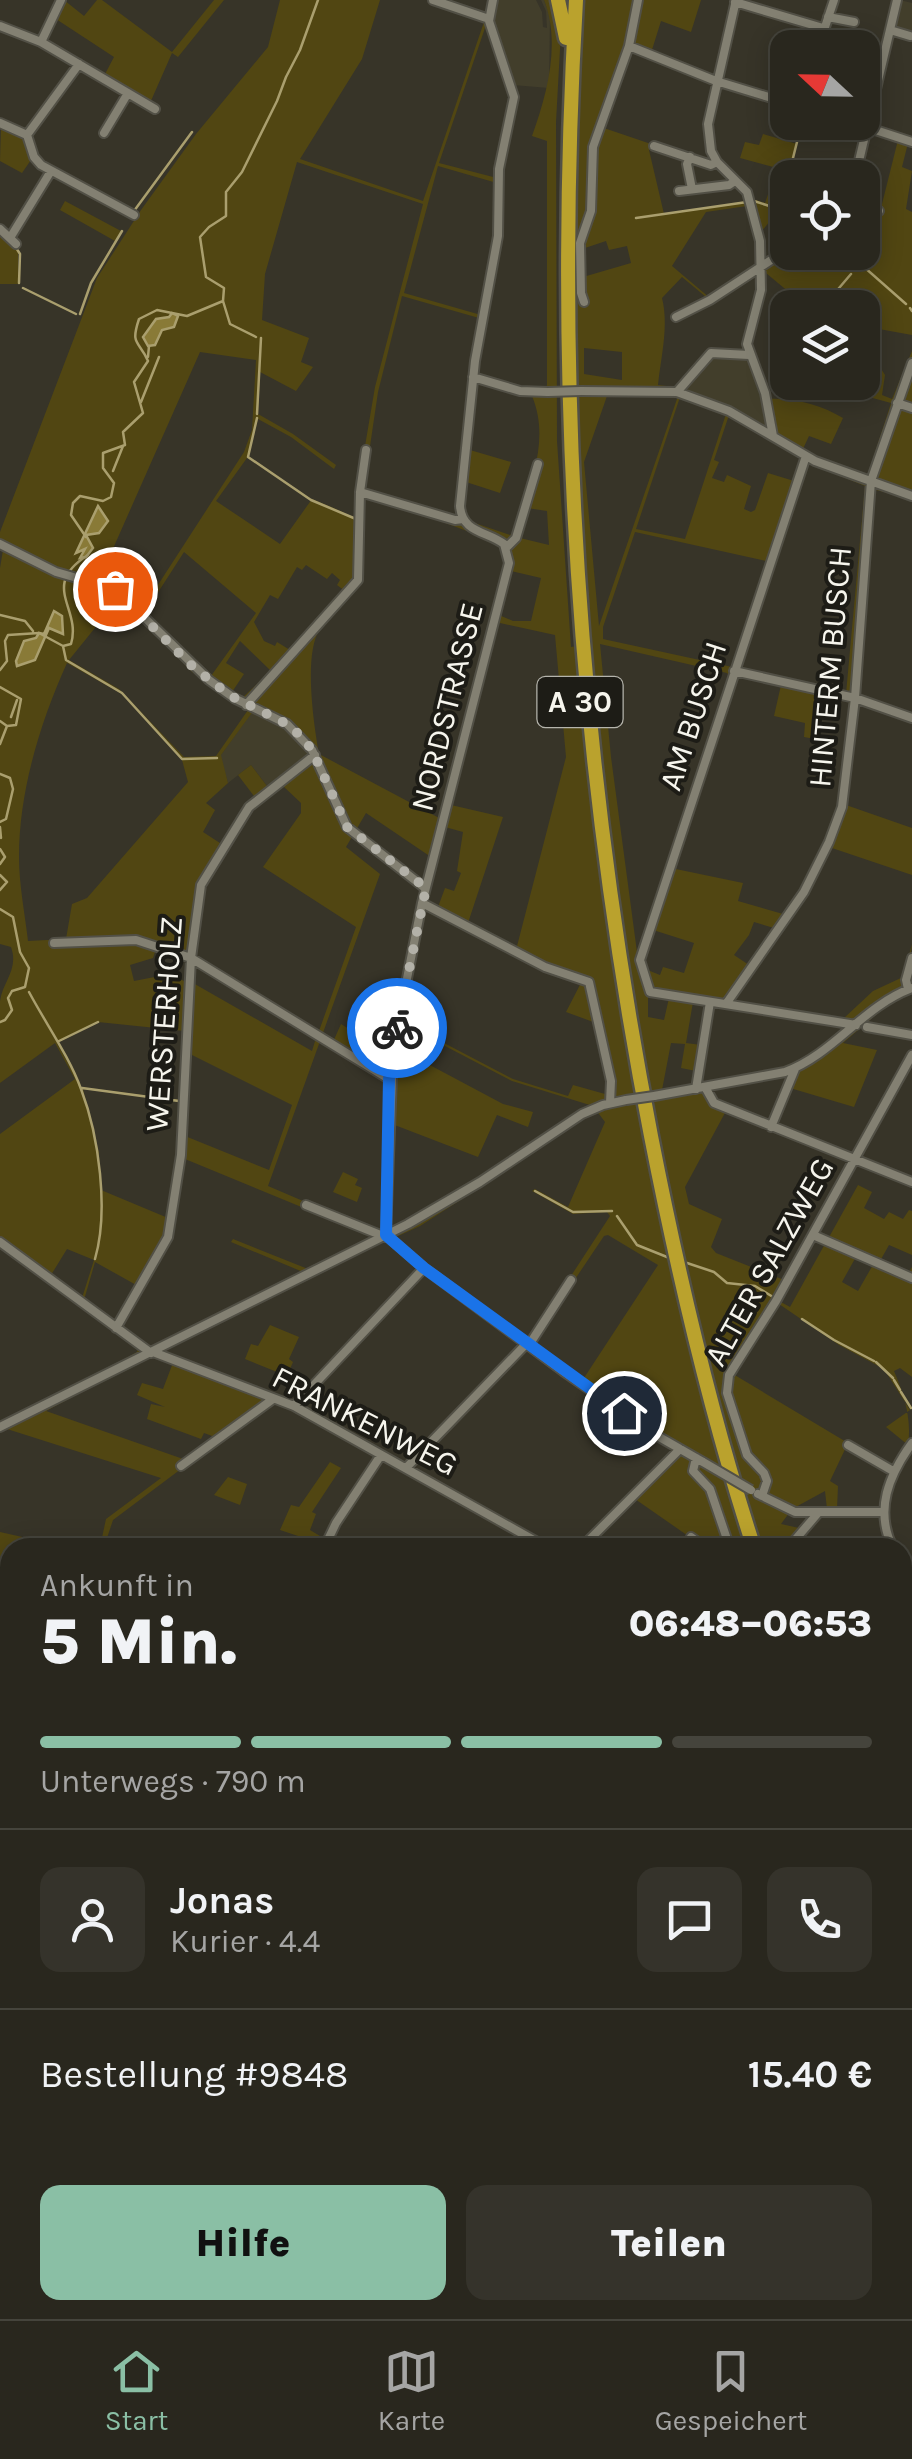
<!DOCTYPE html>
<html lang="de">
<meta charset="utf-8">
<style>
body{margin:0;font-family:Karla,sans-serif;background:#35332b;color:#f1f3f6;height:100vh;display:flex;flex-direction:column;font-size:38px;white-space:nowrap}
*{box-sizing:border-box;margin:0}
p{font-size:32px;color:#a5a5a4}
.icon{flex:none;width:55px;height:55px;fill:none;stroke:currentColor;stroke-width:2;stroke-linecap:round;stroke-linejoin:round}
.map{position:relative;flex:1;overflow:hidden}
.side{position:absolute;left:0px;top:1538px;width:912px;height:782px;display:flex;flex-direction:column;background:#29271e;border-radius:30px 30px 0 0;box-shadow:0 5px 25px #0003,0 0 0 2px #45443c}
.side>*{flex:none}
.needle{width:65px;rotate:292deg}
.tools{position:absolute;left:770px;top:30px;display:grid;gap:20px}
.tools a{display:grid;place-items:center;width:110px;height:110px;border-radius:20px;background:#29271e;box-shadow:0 5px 25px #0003,0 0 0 2px #45443c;font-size:50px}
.pin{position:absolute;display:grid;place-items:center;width:85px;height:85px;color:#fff;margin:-42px;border:5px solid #fff;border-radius:50%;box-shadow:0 2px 10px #0007}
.courier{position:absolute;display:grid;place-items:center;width:100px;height:100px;margin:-50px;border:8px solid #1a73e8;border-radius:50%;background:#fff;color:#222;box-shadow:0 2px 12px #0007}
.overview em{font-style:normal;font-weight:800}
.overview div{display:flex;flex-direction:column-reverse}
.overview{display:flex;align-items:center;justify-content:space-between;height:170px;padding:0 40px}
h1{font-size:65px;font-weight:800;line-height:75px}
.bar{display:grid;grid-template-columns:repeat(4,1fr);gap:15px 10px;align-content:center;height:120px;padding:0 40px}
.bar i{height:12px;border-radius:8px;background:#45443c}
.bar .current{background:#8abfa5}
.bar p{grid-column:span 4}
.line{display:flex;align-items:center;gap:25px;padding:0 40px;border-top:2px solid #45443c}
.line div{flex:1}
.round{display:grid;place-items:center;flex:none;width:105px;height:105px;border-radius:20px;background:#35332b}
.action{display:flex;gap:20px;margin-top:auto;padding:20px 40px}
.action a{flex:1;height:115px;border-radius:20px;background:#8abfa5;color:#111;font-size:40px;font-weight:800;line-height:115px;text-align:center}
.action a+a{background:#35332b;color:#f1f3f6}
.tabs{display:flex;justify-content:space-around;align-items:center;height:140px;border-top:2px solid #45443c;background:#29271e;font-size:28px;color:#a5a5a4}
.tabs a{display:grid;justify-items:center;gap:5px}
.tabs .current{color:#8abfa5}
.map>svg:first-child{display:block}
.built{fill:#423e2b}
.green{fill:#514612;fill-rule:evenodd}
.water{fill:#897a37;stroke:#aa9f6e;stroke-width:2.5}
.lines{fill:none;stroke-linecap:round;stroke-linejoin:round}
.stream{stroke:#aa9f6e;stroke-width:2.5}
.minor-casing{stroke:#525046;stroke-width:12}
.major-casing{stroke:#525046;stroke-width:16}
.highway-casing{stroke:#525046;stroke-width:19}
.minor{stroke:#838072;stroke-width:8}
.major{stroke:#a49449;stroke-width:11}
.highway{stroke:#baa22d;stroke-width:14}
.minor-bridge-casing{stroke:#525046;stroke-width:12;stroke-linecap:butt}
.minor-bridge{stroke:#838072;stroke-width:8}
.done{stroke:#b3b1a8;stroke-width:10;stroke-dasharray:0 18}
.route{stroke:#1a73e8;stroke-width:12}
.labels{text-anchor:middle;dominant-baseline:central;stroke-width:8;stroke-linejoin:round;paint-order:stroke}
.shield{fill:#1d1c16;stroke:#b5b4ac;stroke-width:2.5}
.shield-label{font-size:30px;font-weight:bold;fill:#f6f5ed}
.street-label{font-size:32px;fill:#f6f5ed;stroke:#1d1c16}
</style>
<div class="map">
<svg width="912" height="2319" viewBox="0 0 912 2319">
<rect width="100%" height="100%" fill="#373428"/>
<path class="built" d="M495,0H536L542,12L543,27L547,28L546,11L541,0H544L550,15L549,88L513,85L491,18Z
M900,0L912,3V35L894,27Z
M710,355L750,357L760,379L773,433L681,397L683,388Z
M254,709L286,724L311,756L270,790L251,765L228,783L220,756Z
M902,1619L912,1622V1808L903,1796Z"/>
<path class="green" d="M64,0L84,16L97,0H102L172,52L214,0H224L178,57L172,53L150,103L104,76L114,57L56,19Z
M280,0H380L362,59L300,159L423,201L484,22L486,25L439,163L497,178V183L438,166L404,293L481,315L479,318L402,296L378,392L369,453L364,452L375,387L423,204L297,162L265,274L262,320L309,338L301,362L313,367L296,391L260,372L258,414L293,434L336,465L334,469L291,437L258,419L247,458L216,501L280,544L312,499C372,524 363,518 362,581C349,597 331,612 320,629C303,654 314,725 319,754L441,819L507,560L499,543L408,509L457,517L456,505H463L469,521L510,535L515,531C529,486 551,442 532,396L542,397L547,385V141L532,136C547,94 561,43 544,0H554L561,31L556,122L557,441L571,647L589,644C572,428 573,217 584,0H701L691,32L661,21L651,53L629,49L601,127L651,144L649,150L664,214L756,200L765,203L777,168L740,158L745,142L759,145L763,134L797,144L787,181V234L771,220L760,233L764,257L770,261L788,252H862L863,228L875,212H880L898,140L908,143L902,167L912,171L906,209L912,212V335L879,329L872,332L868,348L885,375L882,395L892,399L912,351V499L872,489L857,693L859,703L856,704L846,805L912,828V875L829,847L807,894L732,1000L843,1019L873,991L903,977L912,944L908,979L912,984L843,1043L877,1050L854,1107L790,1088L794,1074L712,1091L710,1094L713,1099L858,1158L816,1233L828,1239L858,1185L872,1192L864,1208L884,1219L889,1212L903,1219L909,1210L912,1211V1255L889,1245L880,1261L908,1274L912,1267V1377L900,1368L894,1371C904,1394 912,1419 908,1445L886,1427L910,1410L884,1369L839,1345L779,1304L733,1374L848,1443L830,1481L838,1486L837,1509H827L825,1491L792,1509L781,1524L808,1530L791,1547H704L635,1499L599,1534L619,1547H576L672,1451L528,1348L530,1339L610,1216L607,1212L573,1214L532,1191L535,1189L568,1207L605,1122L593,1106L512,1081L401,1023L396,1047L503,1104L533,1112L528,1127L497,1115L478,1157L392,1124L395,1049L402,1021L513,1079L568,1096L573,1085L605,1094L609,1077L596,1023L566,1012L584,977L558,970L516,950L566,757L555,635L500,623L497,625L451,805L503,817L468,923L438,907L445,888L454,891L461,873L457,871L463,832L445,827L431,857L366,813L346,847L380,874L268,1186L380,1234L483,1176L487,1183L420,1226L394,1238L412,1255L407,1259L385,1240L111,1377L107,1369L137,1352L138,1348L0,1247V1134L75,1079L55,1043L0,1083C0,1057 0,1027 0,1001C3,981 19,969 11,947L0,944V568L3,550L0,548V532L97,278L141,210L196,134L268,47ZM747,206L759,248L756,269L710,298L672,266L706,212ZM606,241L609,250L627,246L631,263L583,277L582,249ZM766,273L790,293L784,302L800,308H862L865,330L862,382L849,383L847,387L818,383L891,403L868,474L865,475L802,451L809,436L831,444L843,418C822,405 792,397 767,399L771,437L802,457L794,481L768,473L755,510L751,512L744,509L751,486L727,475L724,482L712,478L719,462L714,460L729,415L726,414L685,539L636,529L683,388L658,385C661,356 669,326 662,298L682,277L712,302L755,276L759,288ZM584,348L622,352V380L584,374ZM200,352L256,360L252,430L244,452L143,608H139L123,590L100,578ZM624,394L678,396L599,626L584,462L607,396ZM808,463L865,486L846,694L739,670L805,464ZM527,508L547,511L549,545L520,538ZM635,532L766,561L732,667L603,639V627ZM184,552L256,613L211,676L146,616V611ZM306,565L327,579L332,573L340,580L337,585L345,591L290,650L277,642L275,646L264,641L254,622L270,595L278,599L297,567L302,570ZM511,571L541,578L531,621H513L499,615ZM120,597L192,672L248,710L216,756L184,757L119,689L69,660ZM240,641L271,671L241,699L232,692L244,674L226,663ZM600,644L727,673L729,676L637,952L611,757ZM67,663L122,694L182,760L188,782L87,898L72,904L66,939L28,941C25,914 19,885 19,857C19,791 40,723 67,663ZM737,675L781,685L774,716L805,723L804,737L815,739L821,694L849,702L841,799L815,867L783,914L738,901L743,883L671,868ZM254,710L286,724L310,756L270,790L251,765L238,775L257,800L283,786L301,803V813L263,867L356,927L319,1031L316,1032L194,955L203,885L223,845L203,832L215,810L206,803L228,783L221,755ZM754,922L774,928L749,965L734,955L749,935ZM650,929L694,943L684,973L663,967L660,975L645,969L642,957ZM156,949L187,960L186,982L170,974L134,981L130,965L153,958ZM196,965L316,1038L312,1051L193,983V967ZM648,996L669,998L664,1020L648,1017ZM693,1002L708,1005L701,1045L686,1043ZM715,1005L842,1027L843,1031C793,1071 762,1076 700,1082L712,1008ZM98,1022L185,1031L181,1100L81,1087L57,1043ZM671,1043L685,1044L681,1068L696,1071L694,1086L662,1090ZM190,1054L292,1105L269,1170L185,1136ZM83,1089L182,1102L178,1153L168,1218L101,1190L99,1153ZM726,1111L849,1161L784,1280L716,1253L711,1247L722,1219L689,1204L685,1187ZM185,1159L372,1236V1238L308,1269L233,1239L231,1242L303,1272L151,1347L121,1325L170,1241ZM608,1235L658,1265L582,1381L534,1346L533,1342L604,1236ZM814,1237L826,1242L790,1307L779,1301ZM67,1249L94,1260L82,1298L51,1275ZM857,1255L874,1263L858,1291L842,1282ZM95,1262L138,1286L117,1322L84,1300Z
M1,127L26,138L33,157L22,173L0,161Z
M65,201L121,231L115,241L60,210Z
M0,233L18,251V284H0Z
M470,450L511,462L500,493L466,482Z
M341,1024L363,1038L354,1055L333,1042Z
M343,1172L358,1179L355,1185L362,1188L357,1202L333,1192Z
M270,1325L299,1337L289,1359L293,1362L287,1376L245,1359L251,1344L258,1346Z
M174,1360L277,1397L113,1520L104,1547H100L106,1519L161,1478L7,1429L0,1432V1421L89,1378L93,1386L46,1411L186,1460L215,1437L204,1433L201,1439L147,1419L151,1404L165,1407L137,1395L142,1383L163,1389Z
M330,1462L341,1468L312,1512L316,1514L310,1530L325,1539L322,1544L280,1530L291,1505L299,1507Z
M228,1477L247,1484L240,1505L214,1495Z
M0,1532L67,1547L27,1544L25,1547L10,1548V1567L4,1574L0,1572Z
M902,1796L912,1808V1876L903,1875Z
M0,1807L10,1813V1887L0,1876Z
M0,2292L10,2296V2310H49L73,2319H36L4,2310L0,2308Z"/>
<path class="water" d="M172,313L178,316L174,327L162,330L155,345L148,346L143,337L156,319L169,317Z
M98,506L108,521L99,533L86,535L93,548L86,557L80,558L85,549L76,553Z
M54,611L62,616L63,634L49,628L35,660L17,666L16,661L24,641L36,638L39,633L44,634Z"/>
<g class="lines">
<path class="stream" d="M788,178L802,122
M779,209L787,179
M134,211L192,132
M636,218L754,201L788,212
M15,246L20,254L19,283
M847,252L906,304
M23,288L76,314
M223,301L230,324L256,337
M822,308L851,274
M910,308L912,311
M80,314L91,283L122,231
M148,357L149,346
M141,402L159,357
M257,414L261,338
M257,418L248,457L311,500L356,519
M113,471L123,446
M86,537L71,515L73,503L80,496L103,501L111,497L114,483L103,468V453L125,445L123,432L143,413L134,382L148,361C139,340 130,346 139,319L157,310L187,316L223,301L224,288L206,277L200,237L209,227L226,216V192L242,172L277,101L286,77L300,50L318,0
M0,615L25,621L33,631
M63,646L66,660L122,693L182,759L217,758
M0,670L7,661L5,641L8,635L39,633L63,646L71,644C82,608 39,586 88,555
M0,687L21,699L16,725L7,726L0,721
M11,717L17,700
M0,744L7,726
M0,774L10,778L13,789L6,819L0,822
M0,827L1,838
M0,849L5,857L0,864
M0,875L7,882L0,890
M0,909L13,917L20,952L29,968L25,987L12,991L8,998L12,1010L5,1020L0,1022
M29,992C46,1024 69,1056 81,1089C99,1136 109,1211 95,1259
M59,1041L98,1022
M82,1088L179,1101
M535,1191L573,1212L612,1211
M617,1216L637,1245L672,1259
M684,1262L714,1272L727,1283L755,1286L773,1297
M802,1319L834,1340L874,1361
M876,1362L893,1378
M894,1380L900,1390
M901,1392L911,1408
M902,2052L912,2056
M0,2301H10
M29,2310L59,2319"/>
<g class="minor-casing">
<path id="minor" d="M433,0L489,19
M736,0L708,124L711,151L717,162L747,192L760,241L761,290L747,344L765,393L773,436
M735,2L823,28
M828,17L854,22
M0,26L41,42L155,109
M890,30L910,36
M41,42L61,0
M629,46L716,81L788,103
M818,48L834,0
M851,122L912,142
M0,123L27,135L34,157L41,165L134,215
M104,133L128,93
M27,135L79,64
M654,146L711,165L717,162
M690,157L687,164L692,189
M855,178L897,0
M679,191L729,185L735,181
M862,205L879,211
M0,229L16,244
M10,238L51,171
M584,302L581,293L580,243L591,211L593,147L629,46L638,0
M676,317L710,300L788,249
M473,377L520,391L548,392
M581,391L677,392L729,411L815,461L912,496
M677,392L711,353L749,355
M897,403L912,408
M806,456L640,960L650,992L856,1025
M360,492L455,520L463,519
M0,544L56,572L115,589L209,680L234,698L287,724L312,750L347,827L425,888
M506,548L516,538L538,464
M734,671L855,698L912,718
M246,705L358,580L360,492L366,450
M422,903L545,967L589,982L611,1081L610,1103
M54,943L136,940L191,958L389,1079
M908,989L906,980L912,958
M726,1004L804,892L829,842L842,807L855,698L871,481L912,363
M867,1027L912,1035
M705,1087L714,1103L912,1182
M696,1089L710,1002
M654,1096L785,1072C834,1054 863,1006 912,988
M771,1127L795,1069
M306,1205L383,1236
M386,1235L393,1049L422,903L509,563L504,544C487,531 462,533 460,506L475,361L498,236L499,169L514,97L489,21L493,0
M386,1235L424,1268L563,1371L654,1434L703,1462
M813,1235L912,1278
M0,1242L151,1353
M116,1328L168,1237L181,1155L191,958L201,885L249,807L315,755
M529,1345L571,1280
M153,1352L294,1406L548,1548
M294,1406L424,1268
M0,1427L408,1224L480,1182L582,1114L603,1105L626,1100
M848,1445L893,1471
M696,1458L693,1471L710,1489L730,1548
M181,1466L273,1399
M406,1468L527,1343
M758,1494L795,1512H884
M762,1496L767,1481L764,1473L747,1455L727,1393L729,1375L776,1301L912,1055
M691,1537L706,1548
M324,1548L336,1523L381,1455
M581,1548L680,1449
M788,1548L818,1513
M893,1548C874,1510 889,1475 912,1443
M902,1559L912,1564
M902,1748L912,1752
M0,1879L10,1891
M902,1964H912
M0,1998L10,1989
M902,2241L912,2244
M442,2310L463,2315L495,2310
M533,2310L560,2319
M648,2310L650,2319
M716,2319L718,2310
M812,2319L814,2310"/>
</g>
<g class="major-casing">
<path id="major" d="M902,1894L912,1878
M866,2310L867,2319"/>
</g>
<g class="highway-casing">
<path id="highway" d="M558,0L566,38
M576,0C554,380 578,762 651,1136C678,1274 710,1413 754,1548
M902,1815L912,1825"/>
</g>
<use href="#minor" class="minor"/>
<use href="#major" class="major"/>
<use href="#highway" class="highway"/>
<g class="minor-bridge-casing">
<path id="minor-bridge" d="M548,392L581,391
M626,1100L654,1096
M703,1462L751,1490"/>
</g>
<use href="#minor-bridge" class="minor-bridge"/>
</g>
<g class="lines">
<path class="done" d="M115,589L194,668L231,696L287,724L302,737L312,750L347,827L426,888L397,1028"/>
<path class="route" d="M397,1028L389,1079L386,1235L424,1268L624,1413"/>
</g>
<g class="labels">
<rect class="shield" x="537.5" y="677" width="85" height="50" rx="8"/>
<g class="shield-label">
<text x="580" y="702">A 30</text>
</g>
<g class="street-label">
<text transform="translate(830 667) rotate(-85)">HINTERM BUSCH</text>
<text transform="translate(447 707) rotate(-76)">NORDSTRASSE</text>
<text transform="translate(693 716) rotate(-72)">AM BUSCH</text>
<text transform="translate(164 1024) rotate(-86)">WERSTERHOLZ</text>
<text transform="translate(769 1262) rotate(-61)">ALTER SALZWEG</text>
<text transform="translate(365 1421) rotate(27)">FRANKENWEG</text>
</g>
</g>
</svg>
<div class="tools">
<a><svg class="needle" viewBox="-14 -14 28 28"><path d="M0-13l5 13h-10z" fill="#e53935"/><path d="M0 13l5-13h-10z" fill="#a5a5a4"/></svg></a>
<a><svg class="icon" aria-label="locate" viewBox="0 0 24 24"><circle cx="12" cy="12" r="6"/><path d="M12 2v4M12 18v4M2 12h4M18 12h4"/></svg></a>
<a><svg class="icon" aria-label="layers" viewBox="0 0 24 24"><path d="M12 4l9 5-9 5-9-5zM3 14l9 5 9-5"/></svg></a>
</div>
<div class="pin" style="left:115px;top:589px;background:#ea580c"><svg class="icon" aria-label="bag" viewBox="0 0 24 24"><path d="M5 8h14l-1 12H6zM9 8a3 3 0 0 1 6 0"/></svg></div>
<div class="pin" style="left:624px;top:1413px;background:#1f2937"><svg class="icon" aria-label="home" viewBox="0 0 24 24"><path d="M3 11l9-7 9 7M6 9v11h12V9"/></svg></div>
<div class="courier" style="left:397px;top:1028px"><svg class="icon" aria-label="bike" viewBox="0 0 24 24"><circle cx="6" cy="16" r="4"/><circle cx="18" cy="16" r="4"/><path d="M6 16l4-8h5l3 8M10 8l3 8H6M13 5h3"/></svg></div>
<section class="side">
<div class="overview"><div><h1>5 Min.</h1><p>Ankunft in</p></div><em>06:48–06:53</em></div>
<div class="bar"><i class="current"></i><i class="current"></i><i class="current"></i><i></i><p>Unterwegs · 790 m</p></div>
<div class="line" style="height:180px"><a class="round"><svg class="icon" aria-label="person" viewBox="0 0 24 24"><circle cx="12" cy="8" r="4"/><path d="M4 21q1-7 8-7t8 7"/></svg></a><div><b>Jonas</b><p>Kurier · 4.4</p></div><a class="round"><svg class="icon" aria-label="chat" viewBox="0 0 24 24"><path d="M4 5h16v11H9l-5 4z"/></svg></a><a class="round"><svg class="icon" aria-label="phone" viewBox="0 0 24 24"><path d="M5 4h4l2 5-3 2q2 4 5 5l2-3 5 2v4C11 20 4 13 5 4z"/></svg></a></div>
<div class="line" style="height:130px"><div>Bestellung #9848</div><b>15.40 €</b></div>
<div class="action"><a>Hilfe</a><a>Teilen</a></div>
</section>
</div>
<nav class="tabs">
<a class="current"><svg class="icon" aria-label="home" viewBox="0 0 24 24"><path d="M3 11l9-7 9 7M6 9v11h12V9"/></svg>Start</a>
<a><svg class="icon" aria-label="map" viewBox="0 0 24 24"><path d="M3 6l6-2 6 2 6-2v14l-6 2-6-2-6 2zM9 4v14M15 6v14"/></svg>Karte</a>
<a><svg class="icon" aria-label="saved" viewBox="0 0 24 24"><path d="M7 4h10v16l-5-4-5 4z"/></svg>Gespeichert</a>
</nav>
